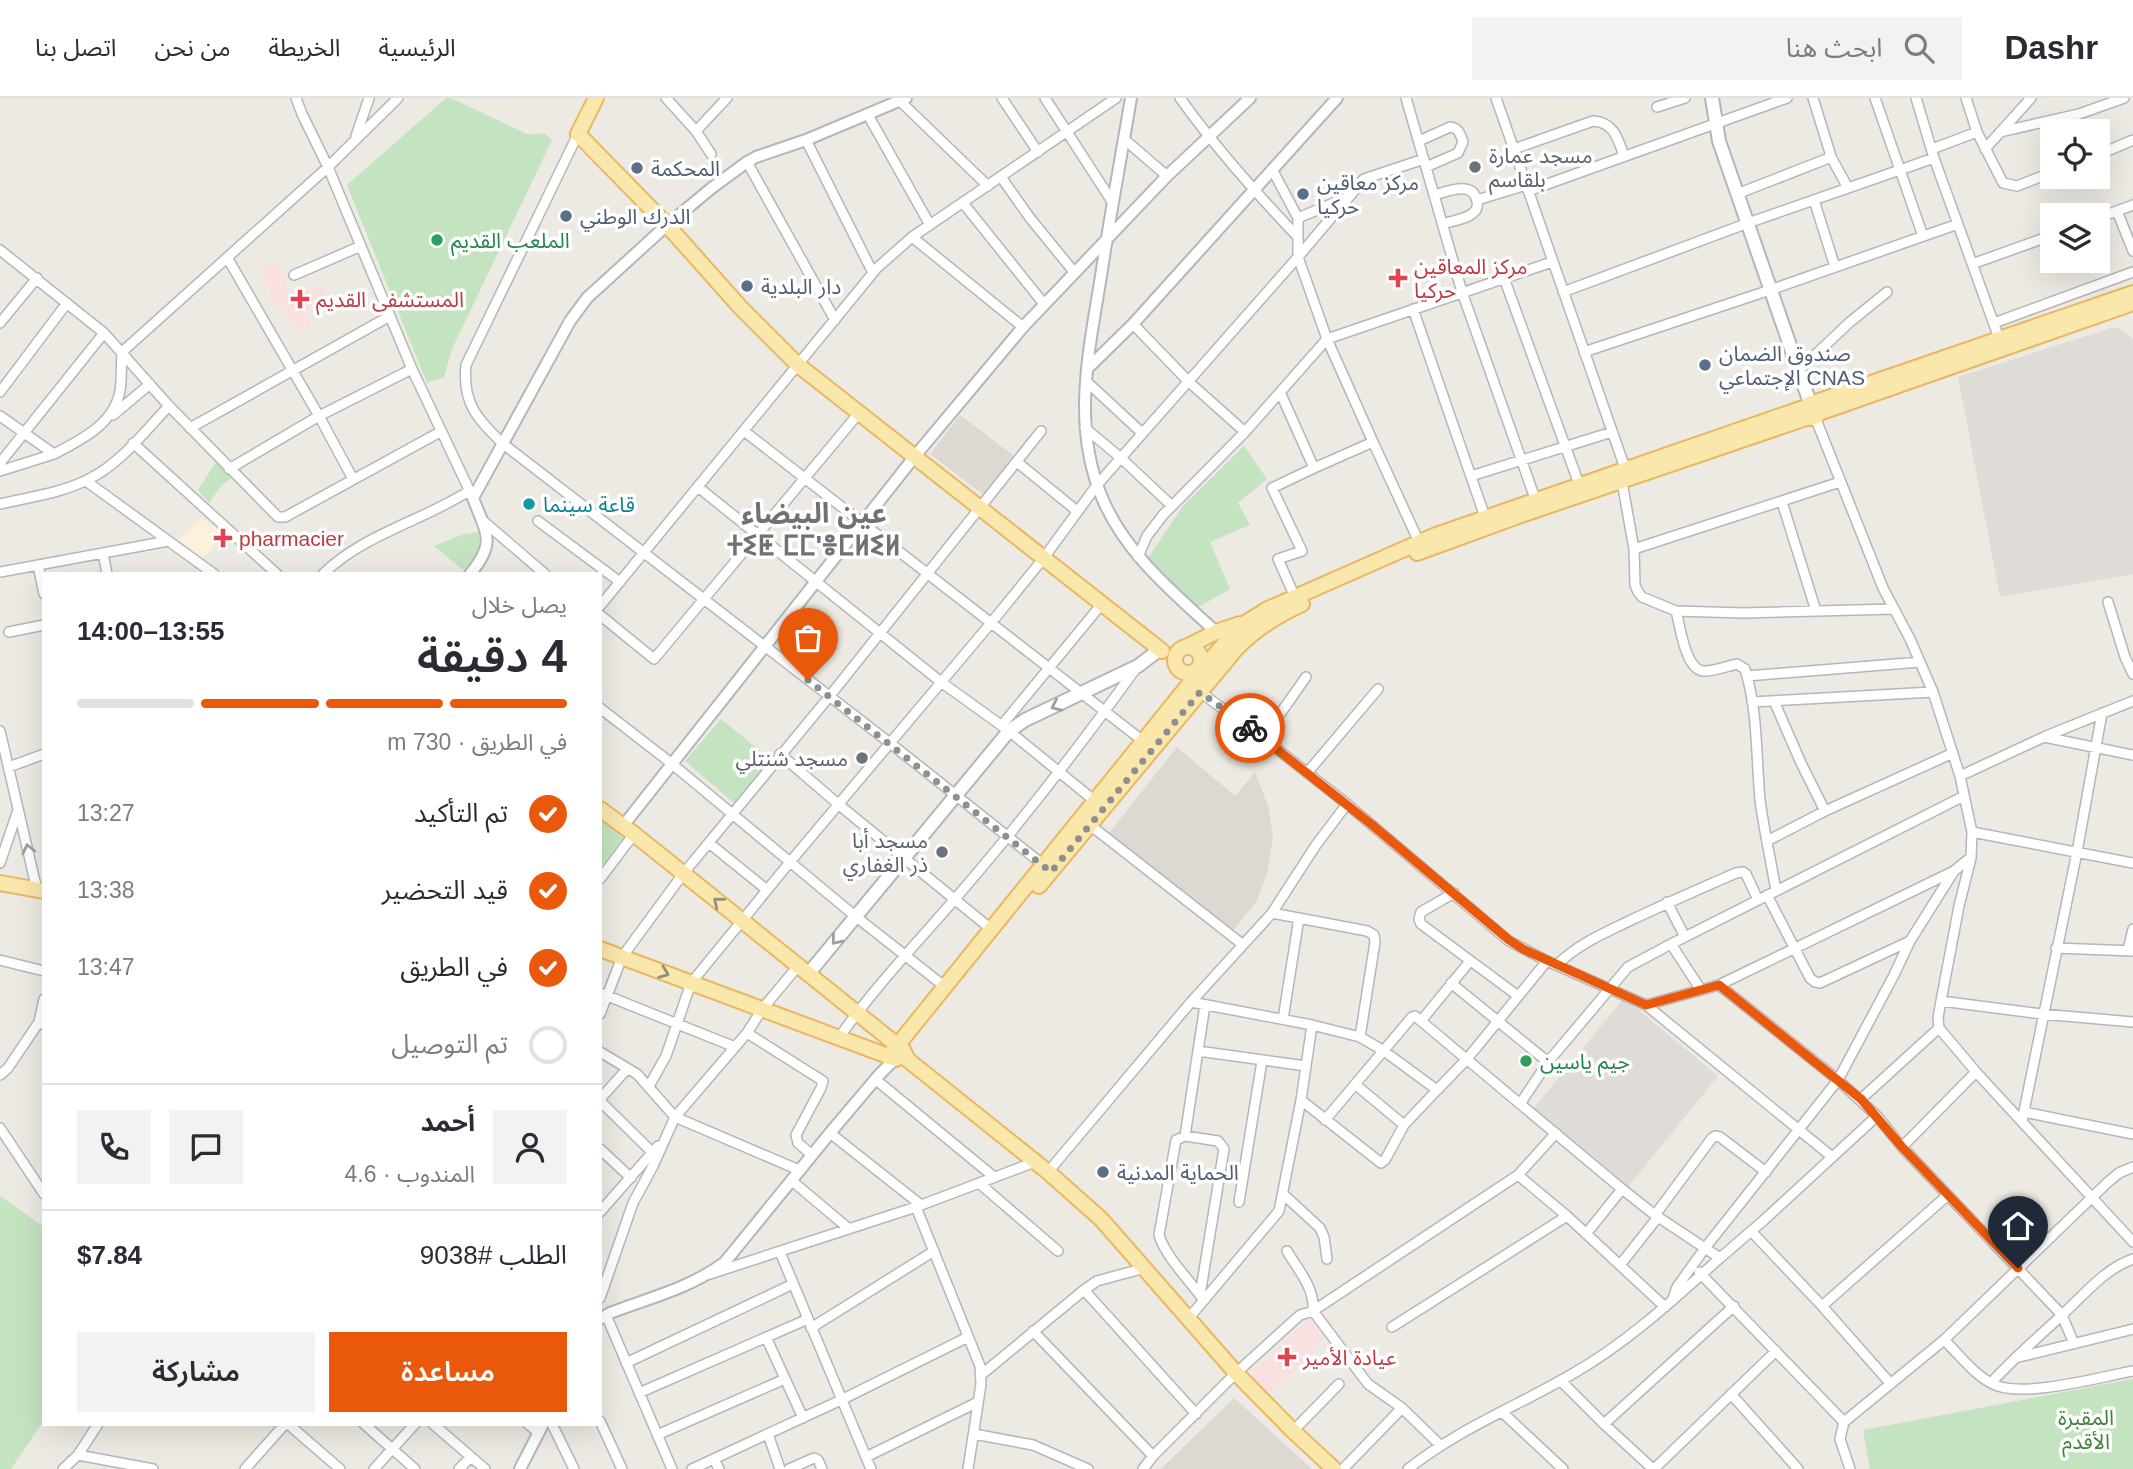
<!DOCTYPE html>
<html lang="ar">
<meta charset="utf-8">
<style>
body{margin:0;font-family:Arial,"Noto Sans Arabic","Noto Sans Tifinagh",sans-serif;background:#f2f2f3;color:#2b2b33;direction:rtl;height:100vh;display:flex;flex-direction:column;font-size:26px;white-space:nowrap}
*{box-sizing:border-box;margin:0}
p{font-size:23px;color:#7c7c81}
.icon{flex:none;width:38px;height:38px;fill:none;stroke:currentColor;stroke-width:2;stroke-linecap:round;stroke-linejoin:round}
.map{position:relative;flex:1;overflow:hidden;direction:ltr}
.sheet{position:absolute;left:42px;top:474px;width:560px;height:854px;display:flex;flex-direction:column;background:#fff;border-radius:0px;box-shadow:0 7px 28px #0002;direction:rtl}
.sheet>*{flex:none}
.buttons{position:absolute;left:2040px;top:21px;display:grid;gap:14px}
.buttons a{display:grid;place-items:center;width:70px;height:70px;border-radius:0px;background:#fff;box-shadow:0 7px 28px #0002;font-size:35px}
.pin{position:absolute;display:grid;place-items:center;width:60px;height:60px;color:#fff;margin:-72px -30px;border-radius:50% 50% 50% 0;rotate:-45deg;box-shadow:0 0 7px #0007}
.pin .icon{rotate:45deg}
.courier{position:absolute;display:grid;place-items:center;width:70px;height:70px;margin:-35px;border:5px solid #ea580c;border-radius:50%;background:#fff;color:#222;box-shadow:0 2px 9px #0007}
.head em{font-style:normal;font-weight:600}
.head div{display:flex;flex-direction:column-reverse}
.head{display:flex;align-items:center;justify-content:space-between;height:119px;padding:0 35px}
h1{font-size:46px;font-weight:600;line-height:52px}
.bar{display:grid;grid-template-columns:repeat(4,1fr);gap:10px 7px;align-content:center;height:84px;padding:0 35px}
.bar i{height:9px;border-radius:5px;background:#e1e1e2}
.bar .active{background:#ea580c}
.bar p{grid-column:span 4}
.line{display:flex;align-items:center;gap:18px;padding:0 35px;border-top:2px solid #e1e1e2}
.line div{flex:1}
.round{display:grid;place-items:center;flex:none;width:74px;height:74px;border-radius:0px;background:#f2f2f3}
ol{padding:0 35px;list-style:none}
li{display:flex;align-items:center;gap:21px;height:77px}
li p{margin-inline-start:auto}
li .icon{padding:7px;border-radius:50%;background:#ea580c;color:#fff;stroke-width:4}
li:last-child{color:#7c7c81}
li i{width:38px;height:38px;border:4px solid #e1e1e2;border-radius:50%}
.cta{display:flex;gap:14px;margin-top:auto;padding:14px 35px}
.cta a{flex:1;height:80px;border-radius:0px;background:#ea580c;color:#fff;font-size:28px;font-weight:600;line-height:80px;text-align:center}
.cta a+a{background:#f2f2f3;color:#2b2b33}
header{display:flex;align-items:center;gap:42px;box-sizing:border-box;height:98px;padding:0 35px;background:#fff;border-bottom:2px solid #e1e1e2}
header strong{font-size:33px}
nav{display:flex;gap:38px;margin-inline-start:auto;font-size:24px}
.search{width:490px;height:63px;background:#f2f2f3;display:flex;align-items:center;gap:18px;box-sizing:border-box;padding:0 24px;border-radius:0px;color:#7c7c81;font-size:26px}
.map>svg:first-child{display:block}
.commercial{fill:#fcf1da}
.industrial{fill:#dfdcd8}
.education{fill:#ddd9d2}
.medical{fill:#fae0e0}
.green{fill:#c4e3c1}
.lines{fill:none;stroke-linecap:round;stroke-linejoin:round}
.minor-casing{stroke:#b4b6ba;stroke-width:12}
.tertiary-casing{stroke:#b4b6ba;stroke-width:14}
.secondary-casing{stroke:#b2b6ba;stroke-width:16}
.primary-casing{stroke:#e9b761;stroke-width:18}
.minor{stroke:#fff;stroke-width:9}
.tertiary{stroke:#fff;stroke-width:10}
.secondary{stroke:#fff;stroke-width:12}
.primary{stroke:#fae7ac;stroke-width:14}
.oneway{stroke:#9da0a1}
.oneway2{stroke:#938f7d}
.done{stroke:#8e9090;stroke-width:7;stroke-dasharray:0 12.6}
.route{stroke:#ea580c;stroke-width:9}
.worship-dot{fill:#6b7280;stroke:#fff;stroke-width:2.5}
.service-dot{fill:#5c6f8a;stroke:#fff;stroke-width:2.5}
.leisure-dot{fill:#2e9e5b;stroke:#fff;stroke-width:2.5}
.health-dot{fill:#e0444e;stroke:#fff;stroke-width:2.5}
.culture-dot{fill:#0f9aa8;stroke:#fff;stroke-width:2.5}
.labels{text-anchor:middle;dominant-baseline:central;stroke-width:7;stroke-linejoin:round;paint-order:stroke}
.worship-label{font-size:21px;fill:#5b616d;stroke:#fff;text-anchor:end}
.service-label{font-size:21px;fill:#4e5e75;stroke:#fff;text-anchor:start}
.leisure-label{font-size:21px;fill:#27864d;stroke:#fff;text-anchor:start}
.health-label{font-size:21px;fill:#be3a42;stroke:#fff;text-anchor:start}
.culture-label{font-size:21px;fill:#0d838f;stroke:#fff;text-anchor:start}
.park-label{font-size:21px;fill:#3d833a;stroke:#fff}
.district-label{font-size:28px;font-weight:bold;fill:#6d7275;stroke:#fff}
</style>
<header>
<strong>Dashr</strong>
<div class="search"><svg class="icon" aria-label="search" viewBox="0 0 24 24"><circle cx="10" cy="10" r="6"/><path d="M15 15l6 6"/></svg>ابحث هنا</div>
<nav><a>الرئيسية</a><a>الخريطة</a><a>من نحن</a><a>اتصل بنا</a></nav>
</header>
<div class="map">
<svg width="2133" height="1371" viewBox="0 0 2133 1371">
<rect width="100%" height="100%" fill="#edeae3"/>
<path class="commercial" d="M201,420L223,435L203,461L178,442Z"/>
<path class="industrial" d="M2114,229L2123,233L2133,241V476L2000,499L1958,279Z
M1624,900L1718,978L1628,1089L1533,1011Z"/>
<path class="education" d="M960,317L1014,358L984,397L930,356Z
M1177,649L1235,698L1255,674L1268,708L1273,739L1268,772L1257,803L1232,834L1109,735Z
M1234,1300L1312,1371H1161Z"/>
<path class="medical" d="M277,164L291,199L322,187L328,203L305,212L311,228L295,234L281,206L276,208L261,171Z
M1312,1218L1326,1238L1266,1300L1246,1281Z"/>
<path class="green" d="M446,0H451L529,37L544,35L552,42L452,251L444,279L427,285L347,87Z
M1244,348L1267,381L1238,405L1250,427L1210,444L1230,491L1197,510L1148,460L1183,408Z
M216,364L231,380L221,388L209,405L198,392Z
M478,434L480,452L463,472L434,448L464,436Z
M721,621L770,661L734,705L685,663Z
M600,721L623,740L600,770Z
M0,1098L44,1129V1322L11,1371H0Z
M2133,1281V1371H1870L1863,1332Z"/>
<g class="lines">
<g class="minor-casing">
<path id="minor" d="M296,0L302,16L328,69L412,271L473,400
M666,0L696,33L711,56
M1002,0L1038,54
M1045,0L1113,105
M1180,0C1215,49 1255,94 1297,138
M1406,0L1462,194L1537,406
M1496,0L1626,373
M1875,0L1923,138
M1916,0L1934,60
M1966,0L1977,34L2003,85L2017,88L2053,74
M900,3L988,88
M1657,9L1685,0
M868,17L930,127
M696,33L727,0
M2000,34L2079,16L2124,0
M578,36L466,267C462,305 477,320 502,345L890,645L1046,769
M356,38L369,0
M1124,41L1167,78
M806,42L873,175
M1419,43L1450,29C1459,30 1460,36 1463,44L1458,55L1426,69
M1514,51L1593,23C1614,24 1618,41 1624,58
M1932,51L1977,34
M1985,51L2031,0
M1830,57L1848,90
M2098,57L2133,42
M747,64L835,222
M1001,79L1030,120L1074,174
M1528,93L1787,0
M1737,96L1829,60L1830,55L1813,0
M1434,97C1448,93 1474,82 1477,104C1478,107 1477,112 1474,114C1468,121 1451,123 1443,126
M1477,102L1526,87
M1814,102L1835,169
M963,105L1044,206
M2117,113L2133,153
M1298,120L1348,99
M2098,120L2133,107
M912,139L1023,229
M0,152L104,235L169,308L278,419H285L440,334
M228,161L319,318L353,381
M1972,166L2053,137
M294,177L361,148
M1504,180L1579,386
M1563,194L1748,125L1934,60L2000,243
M1413,211L1485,419
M0,225L37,180
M1994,225L2133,174
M1133,226L1189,284L1245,334
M1584,254L1770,192L1958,126
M1799,272L1850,224L1887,194
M1086,283L1142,335
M0,294L67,205
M1280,294L1314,370L1373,344L1327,241L1298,159L1364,81L1424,61
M113,317L150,286
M0,318L54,356C81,342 114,326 120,293C122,281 121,267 122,254L328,69L398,0
M1815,319L1883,490L1910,541L1933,594L1960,678L1972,734L1971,760L1959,808L1941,903L1938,920L1939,930L1976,974L2133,1144
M190,330L390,218
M1085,330L1121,360L1172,408
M744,333L1143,643
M1373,344L1419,444
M133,345L277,476
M1017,364L1077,413
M0,365L104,235
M229,371L319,318L412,271
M0,373L54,356
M1471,378L1612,334
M86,383L214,476
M1622,384L1634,451L1840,384
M698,389L941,584L1009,633L1096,704
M1782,404L1816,513
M0,406C30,399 62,395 89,381C121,365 145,333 169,308
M482,422L545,476
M538,423L620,484
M1634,451L1635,487L1638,494L1642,499L1676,513L1744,515L1894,511
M103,455L107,476
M1138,459L1147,438L1163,417L1245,334L1327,241L1552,164
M38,467L44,496
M0,474L168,443
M323,476C364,436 422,423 469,393
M1295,499L1278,461L1302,453L1272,390L1314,370
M2108,504L2125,559L2133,576
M600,508L877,170L912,139L1116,0
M1676,513C1680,527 1685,571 1703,573C1713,574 1727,568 1737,566L1745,571C1758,613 1756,659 1760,702C1764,732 1771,763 1776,793
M600,517L654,561L859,315
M9,534L44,527
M1747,578L1920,564
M1200,594L1263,640L1347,706L1509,843L1547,863L1646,907L1831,1058
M1774,603L1801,665L1825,713
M1752,604L1933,594
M600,610L671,665L855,818L944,888
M1002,627L1101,507
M0,633L37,792
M2046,638L2133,603
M1263,640L1306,579
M780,656L838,706L991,831
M9,669L44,656
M1307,675L1378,591
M1960,678L2044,639L2133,657
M1090,727L1242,846
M1972,734L2133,765
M1767,743L1825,713L1953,655
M709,745L767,792
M0,765L18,712
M600,781L634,736
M1454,795L1421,814L1419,821L1421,826L1518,898
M1767,797L1810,880L1815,884L1820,885L1910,843
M1667,804L1685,839
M1272,815L1367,833L1374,837L1375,844L1360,939
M2056,850L2133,853
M2128,852L2133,831
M0,862L44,873
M1470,863L1421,923L1622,1091L1655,1117L1720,1160L1764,1122L1877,1018L1838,982L1719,887L1701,892L1671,846L1964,698
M1557,867C1577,847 1602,836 1627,824C1663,807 1699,791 1736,775L1743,774L1746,776L1758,802
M1451,885L1548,964L1628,869L1671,846
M1719,887L1954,773L1970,760
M600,895L735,949
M1941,903L2042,916L2133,924
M1191,904L1312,927L1360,939L1384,953L1437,992L1467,961L1547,863
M1646,907L1701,892
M600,916L622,859L683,776L829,599L1041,333
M1283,921L1299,820
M39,924L44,901
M747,935L823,983L821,990L796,1037L798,1045L812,1057
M838,941C873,891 915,847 955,801C1019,727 1080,648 1137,569
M1198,953L1306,968
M600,954L637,976L675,1019L799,1072
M0,977L8,970L39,924L44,927
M875,981L994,1079
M1356,987L1404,1027
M649,988L666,958L691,885L790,764L991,525L1043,461L1097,387L1298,159V120L1273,73
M600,1001L627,971
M1861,1001L1939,930
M1301,1002L1381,1065L1385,1062L1404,1027L1437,992
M600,1003L653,1055
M1520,1006L1548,964
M2024,1014L2133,1036
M1877,1018L1902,1049L2062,1217L2074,1246
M1325,1022L1412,919L1415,918L1421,923
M2022,1023L2077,754L2102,615
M0,1030L44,1096
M830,1035L921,1107
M1185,1038L1205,907
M1902,1049L1976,974
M600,1051L631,1080
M1048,1074L1191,904L1272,815L1316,747L1347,706
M1518,1077L1567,1118L1665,1209
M791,1082L849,1131
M979,1085L1058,1153
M1283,1096L1320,1130L1324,1139L1327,1161
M1239,1104L1262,963
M916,1109L980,1268L981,1286L968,1371
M600,1114L658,1048
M1655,1117L1712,1040L1715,1038L1720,1039L1766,1074
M1751,1133L1822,1208L1890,1285
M1586,1136L1622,1091
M1287,1153C1298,1172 1315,1190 1313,1213L1368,1286L1402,1310L1440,1347
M780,1154L871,1371
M1620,1167L1658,1119
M1699,1174L1844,1324
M710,1176L916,1109L1035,1064
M1084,1192L1097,1183L1145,1170
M1200,1197L1224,1051L1218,1043L1185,1038L1176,1042L1159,1137C1165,1157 1187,1180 1200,1197L1203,1202
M600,1200L633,1105L653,1068L675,1019L747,935L763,910L798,868
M1672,1203L1677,1189L1705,1150L1838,982L1894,877L1910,843L1954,773
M1822,1208L1948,1097
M606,1217L672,1371
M1188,1221L1279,1113L1301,1002L1312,927
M1392,1229L1567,1118
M811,1230L934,1153
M1033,1233L1153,1358
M766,1239L803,1320
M1944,1242C1959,1256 1974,1277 1993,1286C2021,1301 2100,1279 2133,1273
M2015,1260L2133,1231
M626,1265L793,1186
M981,1277L1084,1192L1196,1316
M1561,1283L1604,1326L1653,1371
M1991,1285C2013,1261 2037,1240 2061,1218C2083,1198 2104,1171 2133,1161
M639,1295L808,1221
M1731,1296L1798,1371
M1502,1314L1563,1371
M600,1323L622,1371
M288,1326L340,1371
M364,1326L415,1371
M433,1326L485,1371
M528,1326L539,1335
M552,1326L574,1371
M1604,1326L1734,1208
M1293,1333L1339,1286
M768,1336L780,1371
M974,1336L1033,1347L1088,1371
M657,1337L785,1281
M78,1357L153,1371
M866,1359L978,1304
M714,1361L719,1371
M63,1371L78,1357L98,1326
M245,1371L285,1326
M374,1371L415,1326
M459,1371L471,1359
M692,1371L841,1302L968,1239
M789,1371L814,1360L818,1362L822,1371
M1143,1371L1153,1358L1236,1275L1300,1217L1313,1213L1518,1077L1556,1035
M1343,1371L1402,1310
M1408,1371C1460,1330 1518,1308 1574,1275C1628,1244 1674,1201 1720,1160
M1654,1371L1776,1253
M1850,1371L1840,1341L1844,1324L1944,1242L2108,1084L2119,1075L2133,1069"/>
</g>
<g class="tertiary-casing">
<path id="tertiary" d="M1131,0C1121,59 1110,118 1101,178C1089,253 1071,329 1103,402C1127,457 1173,494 1216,534
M1087,271L1133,226L1337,0
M470,476C497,444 486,435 473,400L570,223L587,200L667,127L713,89L747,64L756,59L806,42L906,0
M623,728L915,358L1023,229L1167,78L1250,0
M600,1221L610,1215C649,1200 691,1190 725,1164L830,1035L879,977L895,961
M520,1371L543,1326"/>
</g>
<g class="secondary-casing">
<path id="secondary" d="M1712,0L1719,43L1810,305
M809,875L1009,633L1025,622L1138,568L1159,552"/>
</g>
<g class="primary-casing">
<path id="primary" d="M596,0L578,36L667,127L741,210L798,267L1162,553
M1813,305L2133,195
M1819,315L2133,205
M1417,455L1524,416L1809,319
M1175 562a13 13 0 1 1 26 0a13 13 0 1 1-26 0Z
M1186,549L1216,534L1240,526
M600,711L634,736L897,947L903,952L908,962L1048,1074L1101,1121L1236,1275L1293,1333L1334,1371
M0,785L44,793
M1039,788L1236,551C1256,530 1277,518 1302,506
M600,851L896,961
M888,959L1191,584L1239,529L1268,511L1436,437L1806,309L1810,305L1818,308L1819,313L1817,318L1811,320L1806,317V309"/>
</g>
<use href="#minor" class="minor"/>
<use href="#tertiary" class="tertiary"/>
<use href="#secondary" class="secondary"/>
<use href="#primary" class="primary"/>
</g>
<defs><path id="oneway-chevron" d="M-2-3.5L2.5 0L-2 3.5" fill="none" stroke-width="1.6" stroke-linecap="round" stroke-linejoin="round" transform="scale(1.75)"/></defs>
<g class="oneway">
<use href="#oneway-chevron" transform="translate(1056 608) rotate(155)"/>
<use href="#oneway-chevron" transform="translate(28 751) rotate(-103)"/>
<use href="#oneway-chevron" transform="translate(836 842) rotate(129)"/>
</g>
<g class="oneway2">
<use href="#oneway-chevron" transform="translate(718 804) rotate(-141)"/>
<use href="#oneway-chevron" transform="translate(664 875) rotate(21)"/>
</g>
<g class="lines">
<path class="done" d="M808,582L1051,774L1200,594L1250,630"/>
<path class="route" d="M1250,630L1371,726L1509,842L1523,851L1646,907L1719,887L1861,1001L1902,1049L2018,1170"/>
</g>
<g class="worship-dot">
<circle cx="1475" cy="69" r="7"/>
<circle cx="862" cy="660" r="7"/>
<circle cx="942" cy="754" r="7"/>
</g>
<g class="service-dot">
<circle cx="637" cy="70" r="7"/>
<circle cx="1303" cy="96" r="7"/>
<circle cx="566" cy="118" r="7"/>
<circle cx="747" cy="188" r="7"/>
<circle cx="1705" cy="267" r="7"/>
<circle cx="1103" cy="1074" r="7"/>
</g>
<g class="leisure-dot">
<circle cx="437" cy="142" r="7"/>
<circle cx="1526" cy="963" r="7"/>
</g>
<g class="health-dot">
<path d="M1394.5 169.5h7v7h7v7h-7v7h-7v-7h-7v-7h7z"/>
<path d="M296.5 190.5h7v7h7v7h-7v7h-7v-7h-7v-7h7z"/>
<path d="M219.5 429.5h7v7h7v7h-7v7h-7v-7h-7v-7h7z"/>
<path d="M1283.5 1248.5h7v7h7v7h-7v7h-7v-7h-7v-7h7z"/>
</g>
<circle class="culture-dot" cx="529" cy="406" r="7"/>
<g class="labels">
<g class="worship-label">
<text x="1489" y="57" text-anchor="start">مسجد عمارة<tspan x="1489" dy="24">بلقاسم</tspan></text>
<text x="848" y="660">مسجد شنتلي</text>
<text x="928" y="742">مسجد أبا<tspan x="928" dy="24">ذر الغفاري</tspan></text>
</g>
<g class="service-label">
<text x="651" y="70">المحكمة</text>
<text x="1317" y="84">مركز معاقين<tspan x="1317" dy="24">حركيا</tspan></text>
<text x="580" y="118">الدرك الوطني</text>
<text x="761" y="188">دار البلدية</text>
<text x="1719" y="255">صندوق الضمان<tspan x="1719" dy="24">الإجتماعي CNAS</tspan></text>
<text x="1117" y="1074">الحماية المدنية</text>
</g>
<g class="leisure-label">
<text x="451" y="142">الملعب القديم</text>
<text x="1540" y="963">جيم ياسين</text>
</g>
<g class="health-label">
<text x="1414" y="168">مركز المعاقين<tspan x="1414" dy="24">حركيا</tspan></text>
<text x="316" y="201">المستشفى القديم</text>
<text x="239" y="440">pharmacier</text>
<text x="1303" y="1259">عيادة الأمير</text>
</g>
<g class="culture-label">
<text x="543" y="406">قاعة سينما</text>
</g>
<g class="park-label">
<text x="2086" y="1319">المقبرة<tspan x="2086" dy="24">الأقدم</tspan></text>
</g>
<g class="district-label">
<text x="814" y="415">عين البيضاء<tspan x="814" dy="32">ⵜⵉⵟ ⵎⵎ'ⴻⵎⵍⵉⵍ</tspan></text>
</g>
</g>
</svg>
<div class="buttons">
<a><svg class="icon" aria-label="locate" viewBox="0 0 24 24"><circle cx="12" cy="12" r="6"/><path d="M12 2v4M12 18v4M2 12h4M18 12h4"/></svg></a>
<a><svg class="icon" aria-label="layers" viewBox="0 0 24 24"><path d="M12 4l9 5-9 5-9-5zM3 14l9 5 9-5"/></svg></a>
</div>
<div class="pin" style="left:808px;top:582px;background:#ea580c"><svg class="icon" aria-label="bag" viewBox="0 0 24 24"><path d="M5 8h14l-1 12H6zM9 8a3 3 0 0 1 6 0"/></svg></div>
<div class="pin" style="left:2018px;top:1170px;background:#1f2937"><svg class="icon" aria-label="home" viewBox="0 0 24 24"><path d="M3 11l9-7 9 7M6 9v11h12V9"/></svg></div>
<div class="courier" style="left:1250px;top:630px"><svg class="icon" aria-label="bike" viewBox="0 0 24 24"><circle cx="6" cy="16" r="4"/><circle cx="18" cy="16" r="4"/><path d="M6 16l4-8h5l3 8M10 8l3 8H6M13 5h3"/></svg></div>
<section class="sheet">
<div class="head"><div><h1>4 دقيقة</h1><p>يصل خلال</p></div><em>13:55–14:00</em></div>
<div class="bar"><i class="active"></i><i class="active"></i><i class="active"></i><i></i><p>في الطريق · 730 m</p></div>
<ol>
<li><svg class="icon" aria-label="check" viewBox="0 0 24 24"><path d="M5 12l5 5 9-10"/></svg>تم التأكيد<p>13:27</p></li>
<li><svg class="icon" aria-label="check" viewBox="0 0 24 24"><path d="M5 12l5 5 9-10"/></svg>قيد التحضير<p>13:38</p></li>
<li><svg class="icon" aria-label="check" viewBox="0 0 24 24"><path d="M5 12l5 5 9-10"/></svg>في الطريق<p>13:47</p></li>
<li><i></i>تم التوصيل</li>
</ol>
<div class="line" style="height:126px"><a class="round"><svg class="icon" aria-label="person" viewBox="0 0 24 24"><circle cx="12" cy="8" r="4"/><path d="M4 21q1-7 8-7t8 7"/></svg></a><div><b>أحمد</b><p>المندوب · 4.6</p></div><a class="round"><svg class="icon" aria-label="chat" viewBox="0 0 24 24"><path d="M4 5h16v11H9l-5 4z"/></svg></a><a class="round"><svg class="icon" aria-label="phone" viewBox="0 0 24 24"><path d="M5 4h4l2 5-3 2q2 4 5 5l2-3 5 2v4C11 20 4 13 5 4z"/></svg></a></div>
<div class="line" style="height:91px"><div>الطلب #9038</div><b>$7.84</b></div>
<div class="cta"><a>مساعدة</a><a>مشاركة</a></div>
</section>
</div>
